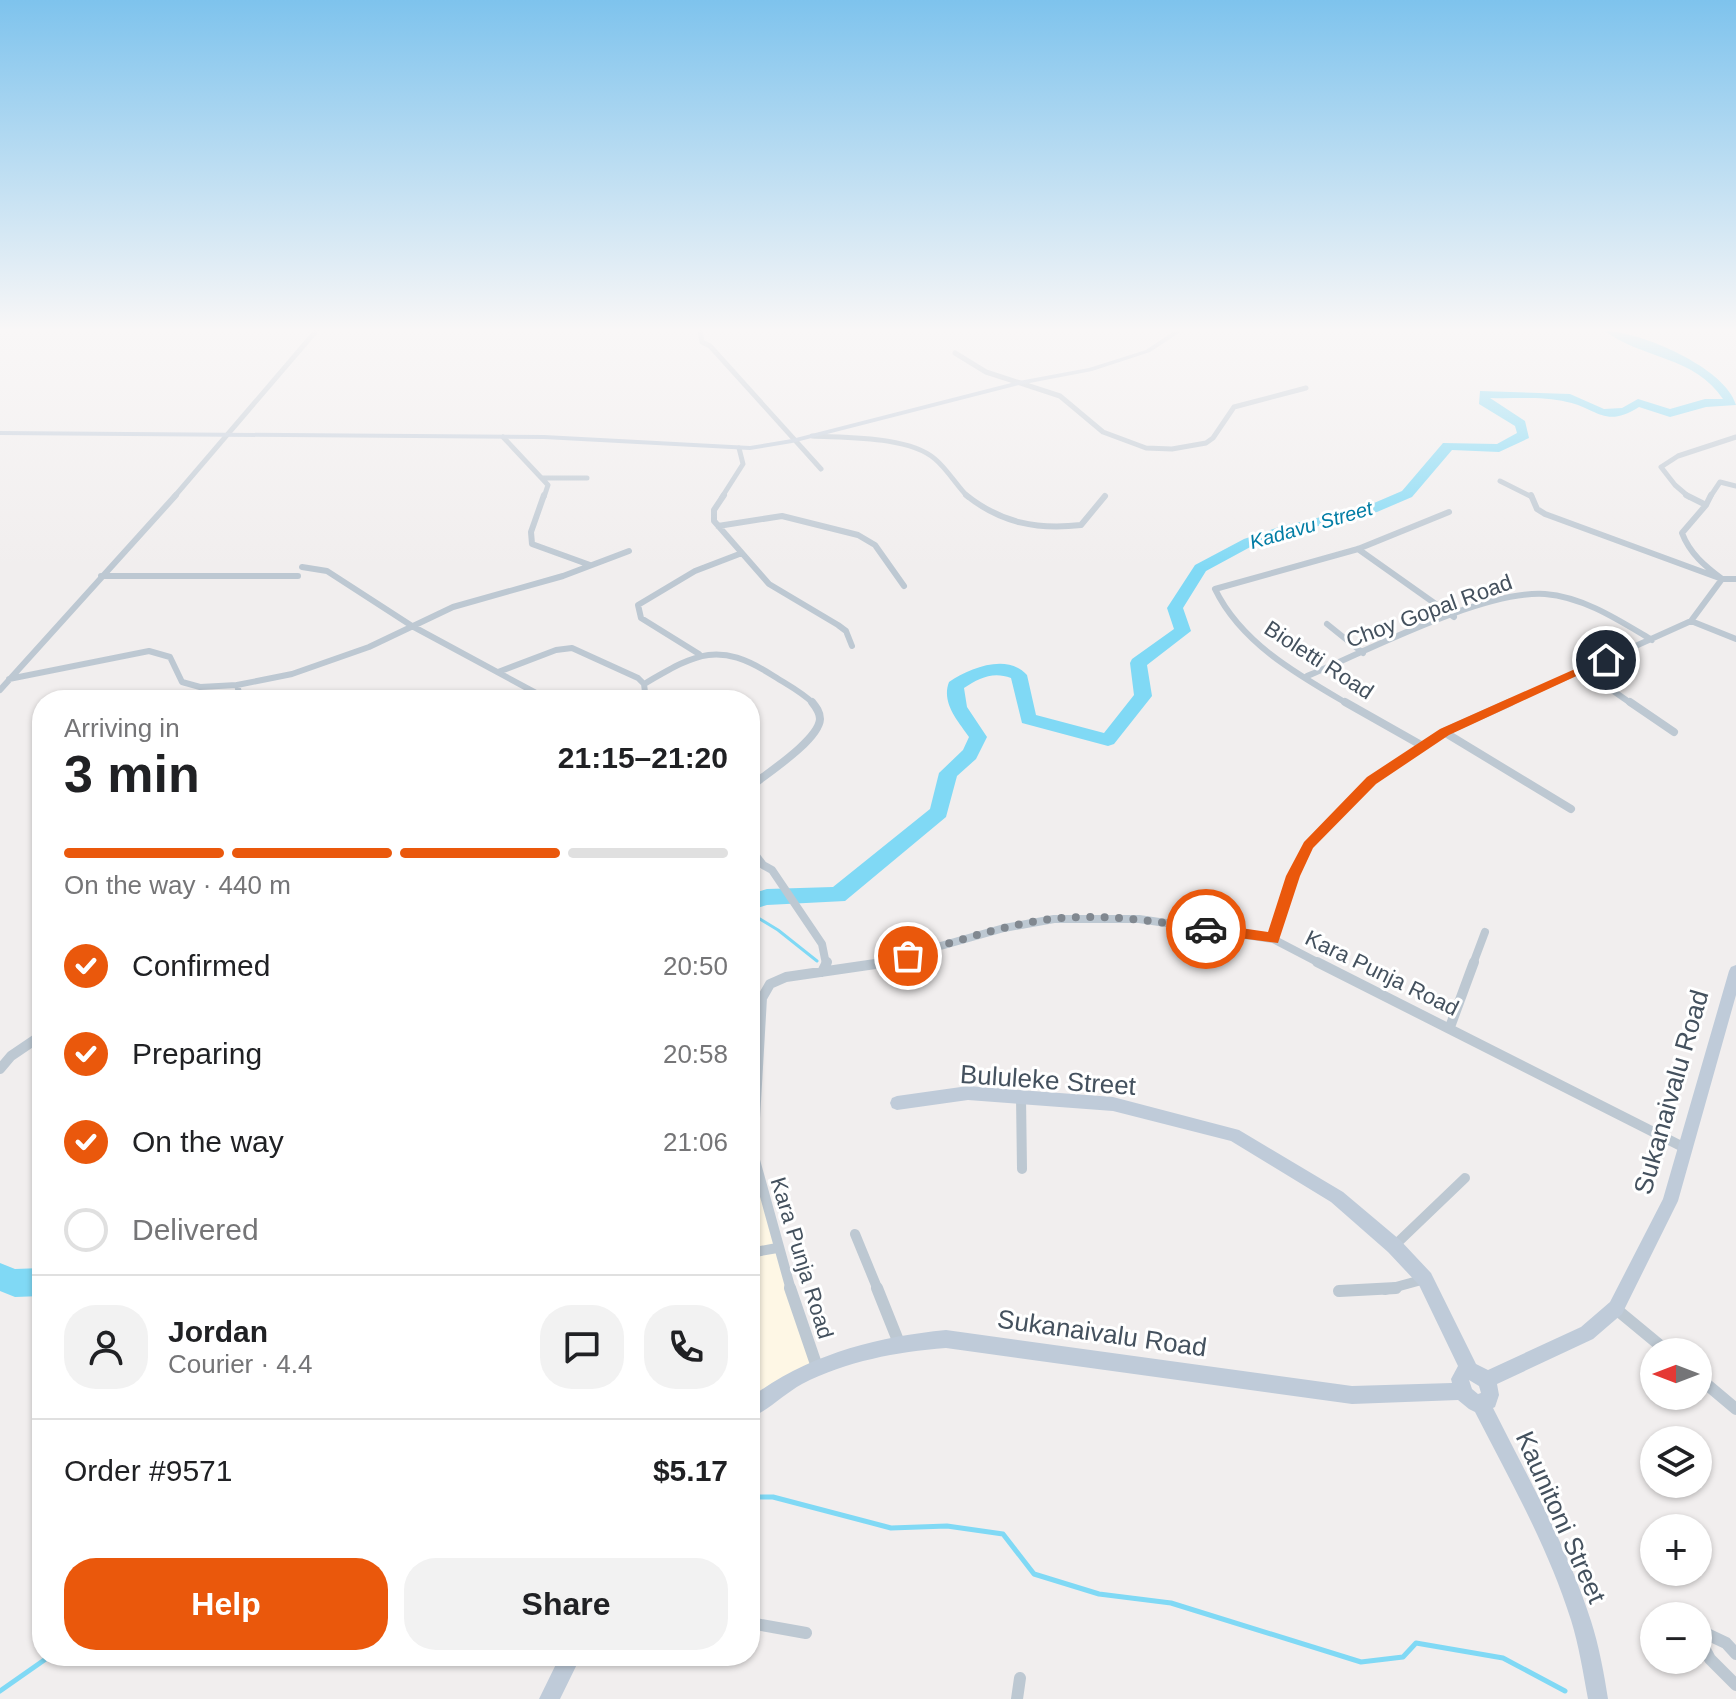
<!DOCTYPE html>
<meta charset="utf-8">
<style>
body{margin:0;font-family:Helvetica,sans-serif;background:#f2f2f2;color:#202124;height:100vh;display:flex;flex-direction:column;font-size:30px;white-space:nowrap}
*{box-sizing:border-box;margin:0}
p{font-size:26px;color:#757577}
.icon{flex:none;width:44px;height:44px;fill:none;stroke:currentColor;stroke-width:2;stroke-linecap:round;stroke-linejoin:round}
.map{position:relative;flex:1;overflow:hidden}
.side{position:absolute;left:32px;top:690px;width:728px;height:976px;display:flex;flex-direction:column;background:#fff;border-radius:32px;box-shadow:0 2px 6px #0004}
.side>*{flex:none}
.needle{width:52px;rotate:270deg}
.controls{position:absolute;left:1640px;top:1338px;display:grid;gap:16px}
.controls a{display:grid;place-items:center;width:72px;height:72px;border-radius:50%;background:#fff;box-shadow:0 2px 6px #0004;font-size:40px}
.pin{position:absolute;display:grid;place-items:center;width:68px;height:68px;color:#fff;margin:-34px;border:4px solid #fff;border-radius:50%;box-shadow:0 2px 8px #0007}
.courier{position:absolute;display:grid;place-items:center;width:80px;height:80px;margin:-40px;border:6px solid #ea580c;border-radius:50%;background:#fff;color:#222;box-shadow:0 2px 10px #0007}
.summary em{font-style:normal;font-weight:800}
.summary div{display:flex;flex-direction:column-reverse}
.summary{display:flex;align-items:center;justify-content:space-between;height:136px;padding:0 32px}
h1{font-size:52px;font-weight:800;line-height:60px}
.bar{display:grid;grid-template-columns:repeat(4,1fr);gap:12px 8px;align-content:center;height:96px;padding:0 32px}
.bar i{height:10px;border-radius:6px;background:#e0e0e0}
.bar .current{background:#ea580c}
.bar p{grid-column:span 4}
.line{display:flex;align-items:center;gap:20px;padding:0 32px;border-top:2px solid #e0e0e0}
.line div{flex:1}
.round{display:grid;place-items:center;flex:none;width:84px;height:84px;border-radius:32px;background:#f2f2f2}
ol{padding:0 32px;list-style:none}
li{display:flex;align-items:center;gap:24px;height:88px}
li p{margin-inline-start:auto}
li .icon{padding:8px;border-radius:50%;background:#ea580c;color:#fff;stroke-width:4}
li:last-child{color:#757577}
li i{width:44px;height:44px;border:4px solid #e0e0e0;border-radius:50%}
.action{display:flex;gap:16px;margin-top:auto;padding:16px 32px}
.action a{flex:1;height:92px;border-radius:32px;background:#ea580c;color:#fff;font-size:32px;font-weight:800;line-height:92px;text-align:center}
.action a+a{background:#f2f2f2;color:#202124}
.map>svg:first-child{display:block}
.commercial{fill:#fef7e5}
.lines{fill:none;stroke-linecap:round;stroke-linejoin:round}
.stream-far1{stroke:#80d9f5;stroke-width:3}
.stream{stroke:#80d9f5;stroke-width:5}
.river{fill:#80d9f5;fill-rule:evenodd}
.street-far4{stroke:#bdc8d2;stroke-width:5}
.street-far3{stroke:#bdc8d2;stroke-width:6}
.street-far2{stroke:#bdc8d2;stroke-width:8}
.street-far1{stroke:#bdc8d2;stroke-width:10}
.street{stroke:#bdc8d2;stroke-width:12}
.secondary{fill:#bfcbd9;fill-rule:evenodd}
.route{fill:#ea580c}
.done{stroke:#818890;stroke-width:8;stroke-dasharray:0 14.4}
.labels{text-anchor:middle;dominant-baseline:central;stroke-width:6;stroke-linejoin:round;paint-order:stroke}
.far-water-label{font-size:20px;font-style:italic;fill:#027da5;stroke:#fff}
.street-label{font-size:22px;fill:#44515e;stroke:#fff}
.near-street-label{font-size:26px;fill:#44515e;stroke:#fff}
</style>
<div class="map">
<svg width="1736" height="1699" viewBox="0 0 1736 1699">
<rect width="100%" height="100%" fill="#f1eeee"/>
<path class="commercial" d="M756,1060L753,1153L817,1367L750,1409V1061Z"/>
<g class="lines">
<path class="stream-far1" d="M750,913L778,930L817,961"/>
<path class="stream" d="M750,1497H773L891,1528L947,1526L1003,1534L1034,1574L1099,1594L1171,1603L1361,1662L1403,1657L1416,1643L1503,1658L1565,1691
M0,1691L50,1656"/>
<path class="river" d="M1605,331C1640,331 1726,368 1736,405L1706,407L1670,417L1639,407C1605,429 1597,408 1567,402C1543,396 1514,399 1490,398L1525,421L1529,438L1499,452L1452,450L1412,497L1377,512L1289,533L1254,545L1206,571L1183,608L1191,631L1147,665L1152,696L1114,744L1108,746L1022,723L1011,678C993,671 979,678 964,688L967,707L987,737L976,759L957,776L946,817L845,901L767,905L750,910V894L767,889L833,887L930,809L939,773L963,750L969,737C958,721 941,703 949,682C970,668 1007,653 1027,675L1036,715L1104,733L1134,695L1130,663L1132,659L1174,629L1167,608L1195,565L1244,539L1279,527L1367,506L1402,491L1443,443L1497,444L1517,433L1515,426L1479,404L1480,391L1570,394L1604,409L1622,408L1638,399L1670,409L1705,399H1723C1695,356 1642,359 1605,331Z
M0,1263L15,1269L42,1268V1296L15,1297L0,1291Z"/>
<path class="street-far4" d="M700,331L702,342L710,346L821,469
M955,353L986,372L1060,396L1103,432L1146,448L1172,449L1206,443L1213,438L1234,407L1306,388
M812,436C846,438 909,436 935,459C948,470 956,485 968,497
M503,437L548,485L544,497
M543,478H587
M1500,481L1532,497
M174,497L316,331
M722,497L743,464L739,448
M1689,497L1675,485L1661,467L1678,456L1736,437
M1710,497L1720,482L1736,486"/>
<path class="street-far3" d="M544,495L531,532L532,544L590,565
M724,495L714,510V521L769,584L838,625L846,631L852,646
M966,495C1001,523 1037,530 1081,525L1105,496
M1531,495L1537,509L1545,514L1722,579H1736
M1706,505L1711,495
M718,526L782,516L858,535L875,545L904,586
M1358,549L1454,617
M302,567L327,571L412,626L549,700
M101,576H298
M1691,621L1736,639
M1327,624L1363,653
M699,654L641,618L638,605L695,571L742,553
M1583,670L1632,704
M498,672L556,650L572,648L638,678L644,684L646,700
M1307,676C1367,651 1483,590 1545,594C1584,597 1620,621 1652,640
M9,679L149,651L170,657L182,682L200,687L237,685L292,674L369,647L453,607L563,576L629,551
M644,684C696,654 717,640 772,675C786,684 802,692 814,704
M237,685L241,700
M0,690L176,495
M1348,704C1298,675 1241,643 1215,589L1358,549L1449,512
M1507,704L1691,621L1722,579C1705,566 1690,554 1682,533L1706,505L1686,495"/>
<path class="street-far2" d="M1345,702L1421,745
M1630,702L1674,732
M1444,732L1571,809
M750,787C766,774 819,740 820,719C820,712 816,707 812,702
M750,848L763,865L772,870L822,944L826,964
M1273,939L1293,876L1308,845L1372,781L1444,732L1511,702
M877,964L1004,928L1054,919H1139L1273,939L1321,964
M1473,964L1485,932"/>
<path class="street-far1" d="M1317,962L1685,1148
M822,972L827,962
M1450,1027L1474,962
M0,1069L11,1056L42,1035
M1021,1097L1022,1169
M855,1234L878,1290
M1394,1246L1465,1178
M750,1253L777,1248
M791,1290L753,1153L762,998L770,984L786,977L889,962
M1385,1290L1425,1279"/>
<path class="street" d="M790,1288L817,1367
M877,1288L899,1343
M1339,1291L1396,1288
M1616,1309L1668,1352
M1698,1377L1736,1409
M750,1623L806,1633
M1736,1654L1726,1643L1707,1634L1701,1642L1710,1659L1736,1685
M1017,1699L1020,1678"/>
<path class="secondary" d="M1174,331H1182L1150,352L1092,371L1019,385L792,443L750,450L544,439L0,435V431L544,435L750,446L792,439L1019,381L1089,368L1146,350Z
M1736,965V995L1678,1201L1622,1314L1593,1339L1497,1384L1499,1395L1495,1407L1493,1408C1528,1478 1567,1546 1591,1621C1599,1646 1604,1673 1608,1699H1588C1583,1672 1579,1646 1571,1620C1548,1547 1510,1480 1475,1412L1469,1409L1458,1400L1352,1404L946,1348C896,1352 847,1361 802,1384C784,1394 769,1410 750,1418V1398C807,1355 875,1337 946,1330L1352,1386L1452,1383L1451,1379L1458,1366L1419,1285L1388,1252L1331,1202L1231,1141L1113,1111L968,1100L897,1110L892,1108L890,1103L892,1098L897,1096L968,1086L1113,1097L1239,1130L1343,1192L1400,1240L1431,1273L1476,1364L1488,1370L1581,1327L1610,1302L1663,1199L1729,971L1731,967ZM1469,1380L1479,1386L1481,1393L1478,1394L1472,1389Z
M560,1656H581L560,1699H539Z"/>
</g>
<linearGradient id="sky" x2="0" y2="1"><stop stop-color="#7ec3ed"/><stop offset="0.58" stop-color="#f9f7f7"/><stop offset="1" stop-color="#f9f7f7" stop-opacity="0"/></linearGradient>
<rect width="1736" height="569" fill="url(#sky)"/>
<path class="route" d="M1602,657L1611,660L1449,735L1376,784L1313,848L1300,876L1278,943L1201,933L1199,929L1206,923L1268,932L1286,876L1304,842L1367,777L1440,729Z"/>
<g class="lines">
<path class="done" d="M908,956C955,942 1002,925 1052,919C1102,913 1155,921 1206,929"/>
</g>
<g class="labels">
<g class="far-water-label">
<text transform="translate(1311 525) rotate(-16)">Kadavu Street</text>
</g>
<g class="street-label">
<text transform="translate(1429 611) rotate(-20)">Choy Gopal Road</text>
<text transform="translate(1319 660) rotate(33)">Bioletti Road</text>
<text transform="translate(1382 973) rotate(26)">Kara Punja Road</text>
<text transform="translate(802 1258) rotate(73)">Kara Punja Road</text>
</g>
<g class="near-street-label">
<text transform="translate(1048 1080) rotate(4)">Bululeke Street</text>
<text transform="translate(1671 1092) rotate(-74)">Sukanaivalu Road</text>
<text transform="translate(1102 1333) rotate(8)">Sukanaivalu Road</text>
<text transform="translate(1561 1517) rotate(66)">Kaunitoni Street</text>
</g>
</g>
</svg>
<div class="controls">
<a><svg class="needle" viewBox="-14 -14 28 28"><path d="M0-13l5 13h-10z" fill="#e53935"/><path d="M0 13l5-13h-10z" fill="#757577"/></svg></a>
<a><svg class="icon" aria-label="layers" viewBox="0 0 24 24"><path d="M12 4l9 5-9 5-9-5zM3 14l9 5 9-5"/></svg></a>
<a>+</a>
<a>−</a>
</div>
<div class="pin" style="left:908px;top:956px;background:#ea580c"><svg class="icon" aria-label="bag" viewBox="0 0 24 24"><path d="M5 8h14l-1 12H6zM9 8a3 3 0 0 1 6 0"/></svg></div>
<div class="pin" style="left:1606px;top:660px;background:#1f2937"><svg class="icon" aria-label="home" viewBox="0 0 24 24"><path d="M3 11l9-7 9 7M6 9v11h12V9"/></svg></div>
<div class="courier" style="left:1206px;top:929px"><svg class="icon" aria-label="car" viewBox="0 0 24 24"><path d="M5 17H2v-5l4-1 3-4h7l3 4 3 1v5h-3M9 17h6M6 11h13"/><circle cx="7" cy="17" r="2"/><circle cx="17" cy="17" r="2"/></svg></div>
<section class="side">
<div class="summary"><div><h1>3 min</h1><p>Arriving in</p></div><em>21:15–21:20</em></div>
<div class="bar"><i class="current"></i><i class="current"></i><i class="current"></i><i></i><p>On the way · 440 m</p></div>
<ol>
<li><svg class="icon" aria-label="check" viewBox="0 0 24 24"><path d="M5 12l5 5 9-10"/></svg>Confirmed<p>20:50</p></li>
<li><svg class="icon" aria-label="check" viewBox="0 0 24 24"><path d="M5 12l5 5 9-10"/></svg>Preparing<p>20:58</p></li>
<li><svg class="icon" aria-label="check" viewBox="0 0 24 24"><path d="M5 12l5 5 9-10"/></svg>On the way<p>21:06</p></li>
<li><i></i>Delivered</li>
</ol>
<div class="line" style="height:144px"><a class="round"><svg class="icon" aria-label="person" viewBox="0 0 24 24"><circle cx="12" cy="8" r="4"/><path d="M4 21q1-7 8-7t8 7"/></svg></a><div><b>Jordan</b><p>Courier · 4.4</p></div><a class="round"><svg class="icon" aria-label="chat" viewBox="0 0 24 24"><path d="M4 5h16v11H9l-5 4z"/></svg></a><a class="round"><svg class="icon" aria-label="phone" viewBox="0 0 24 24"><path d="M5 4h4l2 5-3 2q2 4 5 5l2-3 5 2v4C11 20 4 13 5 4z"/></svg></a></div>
<div class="line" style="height:104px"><div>Order #9571</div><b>$5.17</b></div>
<div class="action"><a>Help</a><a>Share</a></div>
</section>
</div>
